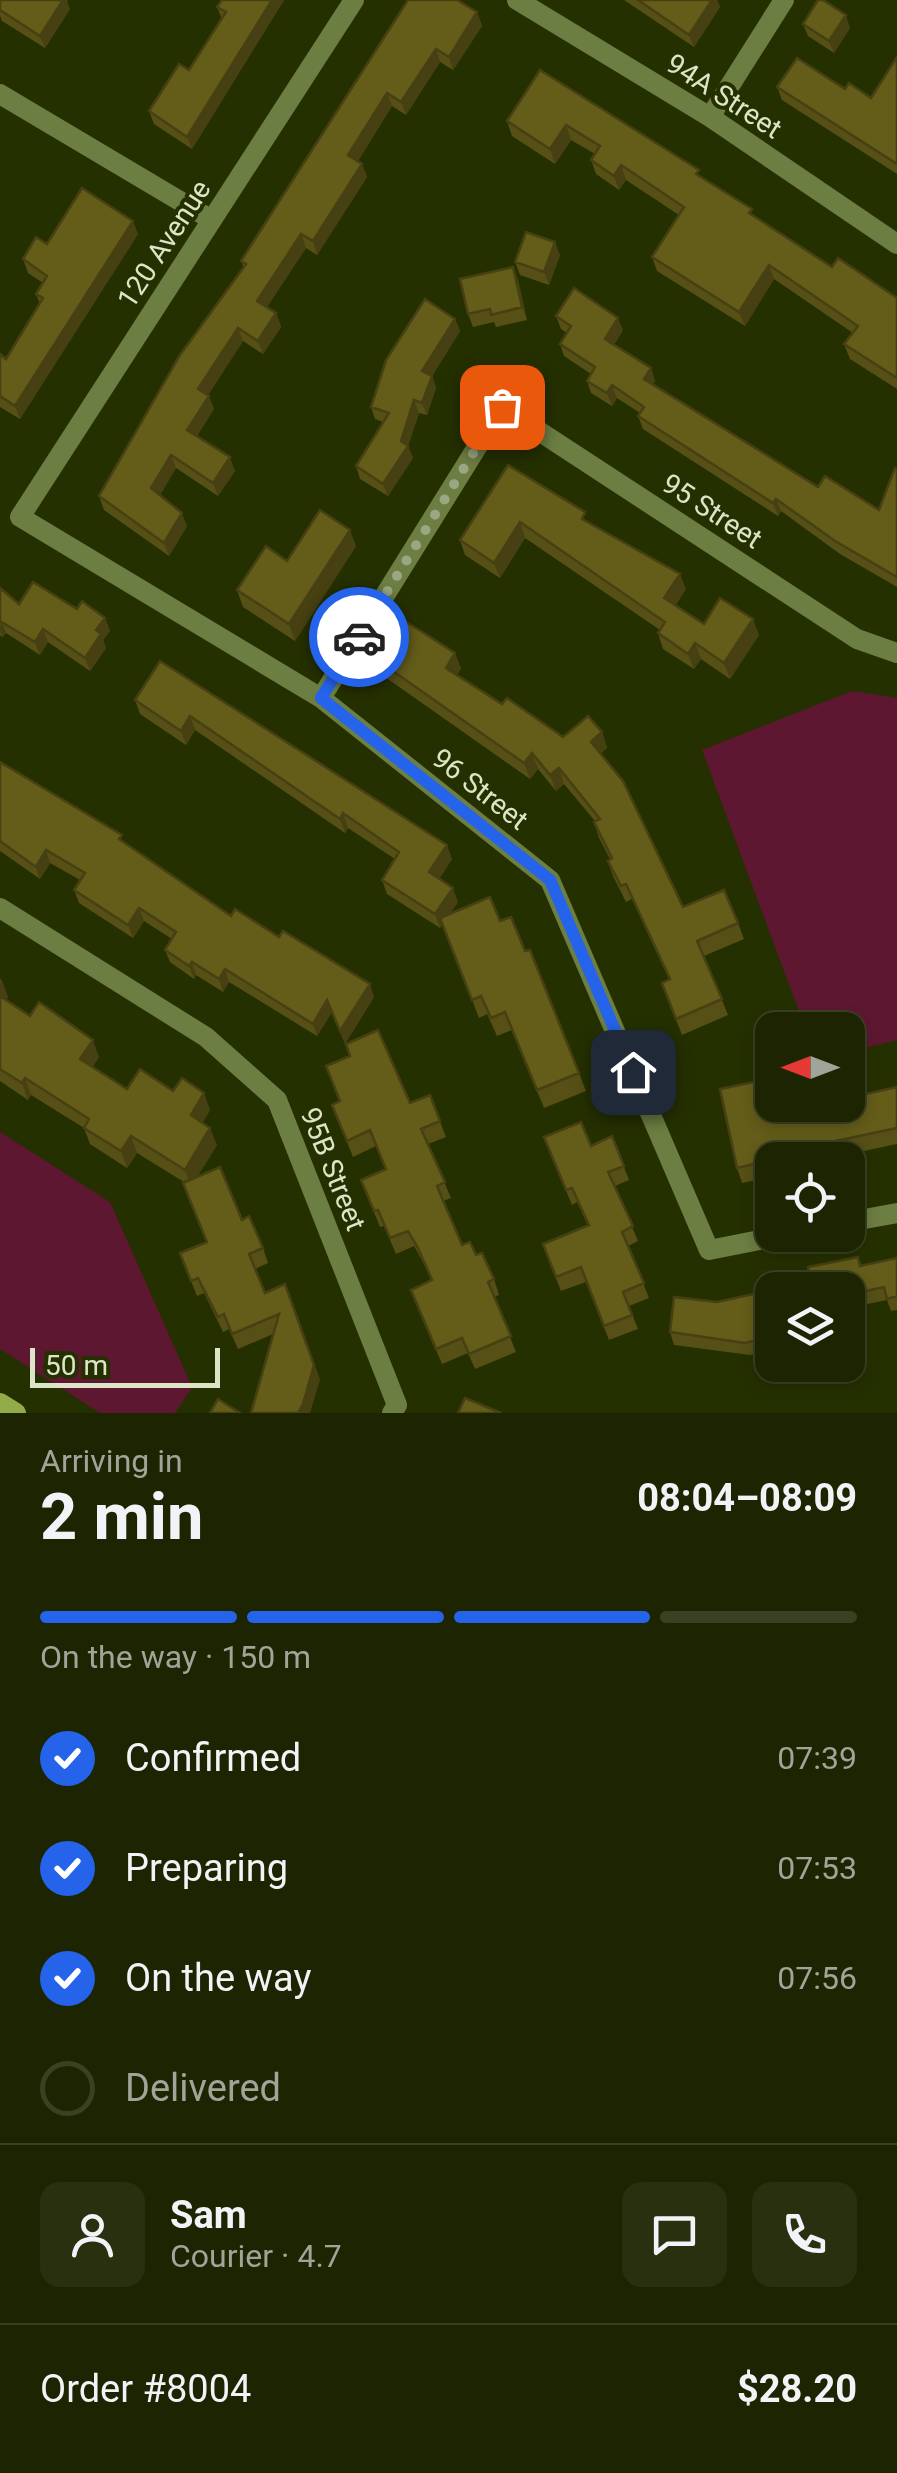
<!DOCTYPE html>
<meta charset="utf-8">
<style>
body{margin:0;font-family:Roboto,sans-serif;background:#293010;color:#f1f3f6;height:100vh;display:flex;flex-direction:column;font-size:38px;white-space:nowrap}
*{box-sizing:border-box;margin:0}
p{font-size:32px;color:#a0a499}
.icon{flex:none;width:55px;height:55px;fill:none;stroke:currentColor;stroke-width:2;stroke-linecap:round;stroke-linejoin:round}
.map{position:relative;height:1413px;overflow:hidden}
.panel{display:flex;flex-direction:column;background:#1c2401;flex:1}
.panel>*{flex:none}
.needle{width:65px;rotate:270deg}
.buttons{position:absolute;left:755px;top:1012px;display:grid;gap:20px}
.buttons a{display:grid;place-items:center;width:110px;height:110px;border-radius:20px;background:#1c2401;box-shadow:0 5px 15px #0003,0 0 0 2px #3a4123;font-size:50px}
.scale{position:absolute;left:30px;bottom:25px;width:190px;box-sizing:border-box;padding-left:10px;border:5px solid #dce6c7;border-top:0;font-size:28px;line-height:35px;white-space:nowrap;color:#dce6c7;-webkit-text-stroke:8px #253001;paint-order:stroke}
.pin{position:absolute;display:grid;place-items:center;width:85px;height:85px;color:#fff;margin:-42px;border-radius:20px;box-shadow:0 5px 15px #0006}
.courier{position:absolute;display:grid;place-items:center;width:100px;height:100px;margin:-50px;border:8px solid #2563eb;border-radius:50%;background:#fff;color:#222;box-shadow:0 2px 12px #0007}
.summary em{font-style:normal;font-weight:700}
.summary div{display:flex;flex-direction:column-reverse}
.summary{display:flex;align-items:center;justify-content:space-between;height:170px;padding:0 40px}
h1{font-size:65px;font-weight:700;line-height:75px}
.bar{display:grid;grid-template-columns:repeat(4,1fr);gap:15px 10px;align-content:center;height:120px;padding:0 40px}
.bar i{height:12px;border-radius:8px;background:#3a4123}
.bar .current{background:#2563eb}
.bar p{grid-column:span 4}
.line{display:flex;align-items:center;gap:25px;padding:0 40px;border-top:2px solid #3a4123}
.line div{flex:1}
.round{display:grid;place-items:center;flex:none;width:105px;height:105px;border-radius:20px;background:#293010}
ol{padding:0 40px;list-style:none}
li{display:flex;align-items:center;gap:30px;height:110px}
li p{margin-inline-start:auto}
li .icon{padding:10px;border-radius:50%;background:#2563eb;color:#fff;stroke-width:4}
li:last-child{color:#a0a499}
li i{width:55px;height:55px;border:5px solid #3a4123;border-radius:50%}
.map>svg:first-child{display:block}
.green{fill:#5d1731}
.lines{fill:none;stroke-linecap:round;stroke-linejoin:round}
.street{stroke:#6c7e42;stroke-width:20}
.secondary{stroke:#91ac48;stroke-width:20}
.wall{fill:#564f16}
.shaded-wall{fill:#464012}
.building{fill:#645c19;stroke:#464012;stroke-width:2.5}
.done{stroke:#9ca682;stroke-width:10;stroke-dasharray:0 18}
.route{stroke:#2563eb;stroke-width:12}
.labels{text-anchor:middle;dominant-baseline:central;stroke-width:8;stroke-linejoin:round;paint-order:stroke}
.street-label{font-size:28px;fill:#dce6c7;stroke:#253001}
</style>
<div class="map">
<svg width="897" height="1413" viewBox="0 0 897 1413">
<rect width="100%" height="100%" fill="#253001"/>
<path class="green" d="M852,691L897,698V1040L848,1052V1030H806L702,750Z
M0,1132L110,1202L192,1387L175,1413H100L0,1349Z"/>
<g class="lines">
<path class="street" d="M354,0L20,517L321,698L550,880L709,1250L785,1235
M517,0L710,117L897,244
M0,94L212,220
M710,117L784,0
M321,698L502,407L857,639L897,653
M0,908L206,1037L277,1100L397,1405L392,1413
M848,1222L897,1213"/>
<path class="secondary" d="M0,1403L16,1413"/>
</g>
<path class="wall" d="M0,0L67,2L70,9L45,48L2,21L0,16Z
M222,0H284L192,149L154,124L149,111L189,70L222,19L217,7Z
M408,0L477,12L482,26L453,70L440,62L406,115L392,106L358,161L362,164L367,177L317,255L306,248L267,307L276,313L281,327L263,354L243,341L208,395L214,409L197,436L235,471L218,496L176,468L160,495L187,526L169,556L104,510L99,496L244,268L241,261Z
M624,0H717L720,7L694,47Z
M803,24L850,28L834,53L808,36Z
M897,57V174L782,100L777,87L845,89L871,98Z
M540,70L702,178L754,217L832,267L897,298V389L850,359L844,344L853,333L774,279L745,326L657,271L652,257L679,215L626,180L619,190L596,174L591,160L595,154L571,140L555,164L512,136L507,121Z
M138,234L20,419L0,407V354L6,359L40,304L36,294L43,283L28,273L23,259L47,244Z
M560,255L549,285L520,275L515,262Z
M518,280L527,320L496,327L494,322L473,327L468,314Z
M556,316L623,330L614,345L651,368L655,381L653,384L818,487L879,510L897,469V587L840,554L781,511L778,516L643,429L638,416L640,413L617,398L612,406L591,393L587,381L591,374L564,356L560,344L567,333L561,329Z
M455,319L460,331L432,376L436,388L427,415L419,413L408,446L413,458L388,496L360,479L356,466L383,422L375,419L371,407Z
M508,465L589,523L686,589L675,606L704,624L759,635L730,679L701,659L694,669L663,649L658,633L660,630L525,538L500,578L465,555L460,540Z
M356,546L295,641L243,607L237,590L287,561Z
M0,588L19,604L77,609L105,618L110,631L103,640L106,648L90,671L48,642L40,655L6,633L2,637L0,635Z
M160,661L452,859L439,879L458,902L449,915L500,921L579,1073L586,1091L544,1108L512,1030L497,1036L487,1014L479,1018L443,924L440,928L387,894L382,880L395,859L348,828L345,833L195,730L186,745L140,714L135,700Z
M380,662L461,668L457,675L502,704L563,737L602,732L607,748L600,754L683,907L738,923L744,939L704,956L728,1015L682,1035L662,983L669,979L632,899L626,902L613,876L608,861L610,859L599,838L594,822L595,821L564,784L556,791L538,769L530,779L385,677Z
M0,762L124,842L231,916L374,997L345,1044L332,1012L317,1036L229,982L223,992L196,975L194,979L170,962L165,950L172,939L144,921L133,938L79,903L74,890L80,880L50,863L40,879L0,851Z
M0,978L8,997L6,1000L99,1057L92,1067L127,1089L173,1091L210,1110L202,1123L217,1145L197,1177L242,1220L263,1248L268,1263L255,1269L265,1293L285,1284L320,1380L273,1334L238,1349L229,1329L223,1332L204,1293L197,1296L180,1253L207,1242L184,1182L137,1153L127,1168L90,1144L84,1128L31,1095L28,1100L0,1081Z
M754,1082L759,1096L772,1105H848L897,1087V1144L831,1158L832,1160H772V1177L742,1183L737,1168Z
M430,1095L446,1137L428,1144L451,1198L443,1201L462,1245L476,1255L494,1279L499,1295L494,1297L516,1352L475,1369L468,1353L442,1364L411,1290L431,1280L424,1264L414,1246L396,1254L384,1226L380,1227L361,1180L386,1169L376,1146L353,1157L332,1105L339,1101L410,1103Z
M612,1136L629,1180L615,1186L638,1241L628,1246L649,1298L629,1306L638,1329L609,1340L586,1282L561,1291L548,1259L588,1226L577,1202L572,1205L550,1152L591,1146Z
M897,1258V1310L891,1311L887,1300L848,1308V1290L811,1282L861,1266Z
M772,1290V1344L768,1345L769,1351L750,1355L674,1345L670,1332L717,1302Z"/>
<path class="shaded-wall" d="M62,0H68L67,2L70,9L45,48L40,36Z
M272,0H284L192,149L187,137Z
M712,0H717L720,7L694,47L689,35Z
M477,12L482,26L453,70L449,57Z
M846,15L850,28L834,53L829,41Z
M436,49L440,62L406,115L401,102Z
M387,93L392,106L353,168L348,155Z
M566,125L571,140L555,164L550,149Z
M362,164L367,177L317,255L313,241Z
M621,165L626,180L619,190L614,176Z
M133,221L138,234L20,419L15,406Z
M301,234L306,248L262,314L257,301Z
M555,242L560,255L549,285L544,272Z
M769,265L774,279L745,326L739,312Z
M513,267L518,280L527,320L522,307Z
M276,313L281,327L263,354L258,341Z
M618,318L623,330L609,352L605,339Z
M455,319L460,331L427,384L422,371Z
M238,328L243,341L203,402L198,389Z
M651,368L655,381L649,391L644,379Z
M432,376L436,388L427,415L422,403Z
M612,385L617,398L612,406L607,393Z
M209,396L214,409L192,443L187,430Z
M414,400L419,413L408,446L413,458L388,496L383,484L401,441Z
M171,455L176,468L156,502L151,488Z
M230,457L235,471L218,496L213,483Z
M776,499L781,511L778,516L773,503Z
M182,513L187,526L169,556L164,543Z
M520,522L525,538L500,578L494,563Z
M350,530L356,546L295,641L289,624Z
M680,574L686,589L670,614L664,598Z
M105,618L110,631L103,640L106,648L90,671L85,658L96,630Z
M753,619L759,635L730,679L724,663Z
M1,620L6,633L2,637L0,630Z
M43,629L48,642L40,655L35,642Z
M695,643L701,659L694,669L688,654Z
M455,653L461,668L452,684L446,668Z
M190,716L195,730L186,745L181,731Z
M602,732L607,748L596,758L591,742Z
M532,753L538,769L530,779L524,763Z
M559,768L564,784L556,791L550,775Z
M343,813L348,828L345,833L340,819Z
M447,845L452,859L434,886L429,872Z
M46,850L50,863L40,879L36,867Z
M453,888L458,902L440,928L435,914Z
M139,908L144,921L133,938L128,925Z
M192,962L196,975L194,979L189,966Z
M225,969L229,982L223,992L219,979Z
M2,980L8,997L0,1009V982Z
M370,984L374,997L345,1044L340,1031Z
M327,1000L332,1012L317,1036L313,1024Z
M93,1040L99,1057L87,1076L80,1059Z
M25,1078L31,1095L28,1100L22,1083Z
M204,1093L210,1110L197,1132L191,1115Z
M210,1128L217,1145L191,1187L185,1170Z
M131,1136L137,1153L127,1168L121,1151Z
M314,1365L320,1380L310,1413H298Z"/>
<path class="building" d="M0,0H63L40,36L0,10Z
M222,0H272L187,137L149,111L179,64L189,70L226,12L217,7Z
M408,0H457L477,12L449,57L436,49L401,102L387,93L348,155L362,164L313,241L301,234L257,301L276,313L258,341L238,328L198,389L209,396L187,430L230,457L213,483L171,455L151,488L182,513L164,543L99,496L180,355L246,264L241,261Z
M638,0H712L689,35Z
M818,0H823L846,15L829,41L803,24Z
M897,57V164L777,87L797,58L845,89L849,83L871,98Z
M540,70L699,170L696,174L752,209L749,213L832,267L838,258L897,298V378L844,344L858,326L769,265L739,312L652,257L684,207L621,165L614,176L591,160L600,146L566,125L550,149L507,121Z
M82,188L133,221L15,406L0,396V354L6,359L43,298L36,294L47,276L23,259L36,237L47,244Z
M526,232L555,242L544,272L515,262Z
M513,267L522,307L491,315L490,309L468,314L460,279Z
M574,288L618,318L605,339L651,368L644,379L818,487L825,476L879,510L895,468L897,469V577L835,541L776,499L773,503L638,416L644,407L612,385L607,393L587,381L595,367L560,344L571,326L556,316Z
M425,299L455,319L422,371L432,376L422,403L414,400L401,441L408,446L383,484L356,466L389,413L371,407L386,360Z
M508,465L585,512L582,519L680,574L664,598L704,624L720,598L753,619L724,663L695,643L688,654L658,633L665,622L520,522L494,563L460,540Z
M320,510L350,530L289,624L237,590L266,546L287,561Z
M33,582L77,609L82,601L105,618L96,630L101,634L85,658L43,629L35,642L0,621V588L19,604Z
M405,621L455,653L446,668L502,704L507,698L563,737L588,716L602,732L591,742L623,781L683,907L724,890L738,923L697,941L722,999L676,1019L662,983L670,979L626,884L621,886L608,861L612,858L594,822L600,819L559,768L550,775L532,753L524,763L380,662Z
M160,661L447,845L429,872L453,888L435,914L382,880L399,852L343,813L340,819L190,716L181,731L135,700Z
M0,762L122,835L119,839L231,916L235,909L279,937L283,931L370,984L340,1031L327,1000L313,1024L225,969L219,979L192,962L189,966L165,950L176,932L139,908L128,925L74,890L85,873L46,850L36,867L0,841Z
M490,897L500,921L511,917L525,951L530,950L579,1073L537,1090L505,1012L491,1018L481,996L472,1000L440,918Z
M0,996L30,1016L39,1002L93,1040L80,1059L127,1089L140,1069L173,1091L182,1078L204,1093L191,1115L210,1128L185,1170L131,1136L121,1151L84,1128L89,1119L25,1078L22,1083L0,1069Z
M378,1030L410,1103L430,1095L440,1121L421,1129L445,1182L437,1186L462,1245L470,1242L476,1255L482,1253L494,1279L488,1282L511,1336L469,1354L462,1338L436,1349L411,1290L432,1280L418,1248L408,1231L390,1238L378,1210L374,1211L361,1180L386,1169L370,1130L347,1141L332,1105L340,1101L326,1066L350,1056L346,1044Z
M754,1082L757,1096L772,1092V1105H848V1098L897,1087V1128L826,1143L827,1149L811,1153L812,1158L803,1160H772L737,1168L720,1089Z
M581,1122L591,1146L612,1136L624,1166L608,1172L633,1226L622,1232L644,1283L623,1292L632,1315L604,1326L581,1267L556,1277L543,1244L589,1225L572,1188L566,1190L544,1137Z
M220,1167L242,1220L249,1216L263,1248L249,1254L265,1293L285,1284L314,1365L303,1404L298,1413H251L279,1314L232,1334L224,1314L218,1317L198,1278L191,1281L180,1253L207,1242L183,1183Z
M858,1257L860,1266L897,1258V1296L887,1299L884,1287L848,1295V1290H774L811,1282L808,1267Z
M772,1290V1330L763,1332L765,1338L745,1343L670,1332L674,1297L717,1302Z
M465,1398L501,1413H458Z
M218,1399L240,1413H210Z"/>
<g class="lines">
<path class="done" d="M359,637L502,407"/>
<path class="route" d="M359,637L321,698L550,880L633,1072"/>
</g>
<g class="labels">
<g class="street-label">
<text transform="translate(724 96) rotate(33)">94A Street</text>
<text transform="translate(164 244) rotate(-57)">120 Avenue</text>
<text transform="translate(712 511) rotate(33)">95 Street</text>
<text transform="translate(480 789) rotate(38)">96 Street</text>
<text transform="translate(333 1169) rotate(68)">95B Street</text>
</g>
</g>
</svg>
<div class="buttons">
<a><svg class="needle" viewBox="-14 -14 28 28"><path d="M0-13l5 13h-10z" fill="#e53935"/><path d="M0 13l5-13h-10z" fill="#a0a499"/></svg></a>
<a><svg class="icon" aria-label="locate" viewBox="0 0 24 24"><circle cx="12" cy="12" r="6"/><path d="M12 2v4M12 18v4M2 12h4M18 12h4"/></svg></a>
<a><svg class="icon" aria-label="layers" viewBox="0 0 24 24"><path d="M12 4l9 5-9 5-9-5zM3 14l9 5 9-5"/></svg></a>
</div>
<div class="scale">50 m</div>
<div class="pin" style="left:502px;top:407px;background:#ea580c"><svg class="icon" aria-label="bag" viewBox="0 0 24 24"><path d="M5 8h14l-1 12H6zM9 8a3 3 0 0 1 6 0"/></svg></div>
<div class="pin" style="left:633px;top:1072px;background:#1f2937"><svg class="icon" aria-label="home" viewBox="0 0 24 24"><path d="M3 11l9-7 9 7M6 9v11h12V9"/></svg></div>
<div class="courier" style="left:359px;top:637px"><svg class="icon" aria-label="car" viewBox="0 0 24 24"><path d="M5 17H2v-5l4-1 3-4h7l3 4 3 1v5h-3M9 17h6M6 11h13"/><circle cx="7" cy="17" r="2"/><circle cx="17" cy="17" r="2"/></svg></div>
</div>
<section class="panel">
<div class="summary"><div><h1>2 min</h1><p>Arriving in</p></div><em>08:04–08:09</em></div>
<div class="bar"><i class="current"></i><i class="current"></i><i class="current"></i><i></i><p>On the way · 150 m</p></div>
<ol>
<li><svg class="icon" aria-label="check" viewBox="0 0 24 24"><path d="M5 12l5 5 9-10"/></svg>Confirmed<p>07:39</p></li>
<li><svg class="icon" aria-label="check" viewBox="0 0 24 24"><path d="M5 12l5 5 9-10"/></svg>Preparing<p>07:53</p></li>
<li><svg class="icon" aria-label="check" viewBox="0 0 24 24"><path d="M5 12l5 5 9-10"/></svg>On the way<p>07:56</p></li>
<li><i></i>Delivered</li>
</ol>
<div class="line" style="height:180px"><a class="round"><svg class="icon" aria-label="person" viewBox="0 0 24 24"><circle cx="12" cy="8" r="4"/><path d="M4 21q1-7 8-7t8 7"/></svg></a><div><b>Sam</b><p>Courier · 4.7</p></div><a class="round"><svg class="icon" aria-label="chat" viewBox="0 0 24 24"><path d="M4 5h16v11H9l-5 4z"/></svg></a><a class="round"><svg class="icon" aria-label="phone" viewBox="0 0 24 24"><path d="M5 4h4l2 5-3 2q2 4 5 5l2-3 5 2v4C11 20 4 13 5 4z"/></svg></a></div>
<div class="line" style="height:130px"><div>Order #8004</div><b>$28.20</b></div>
</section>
